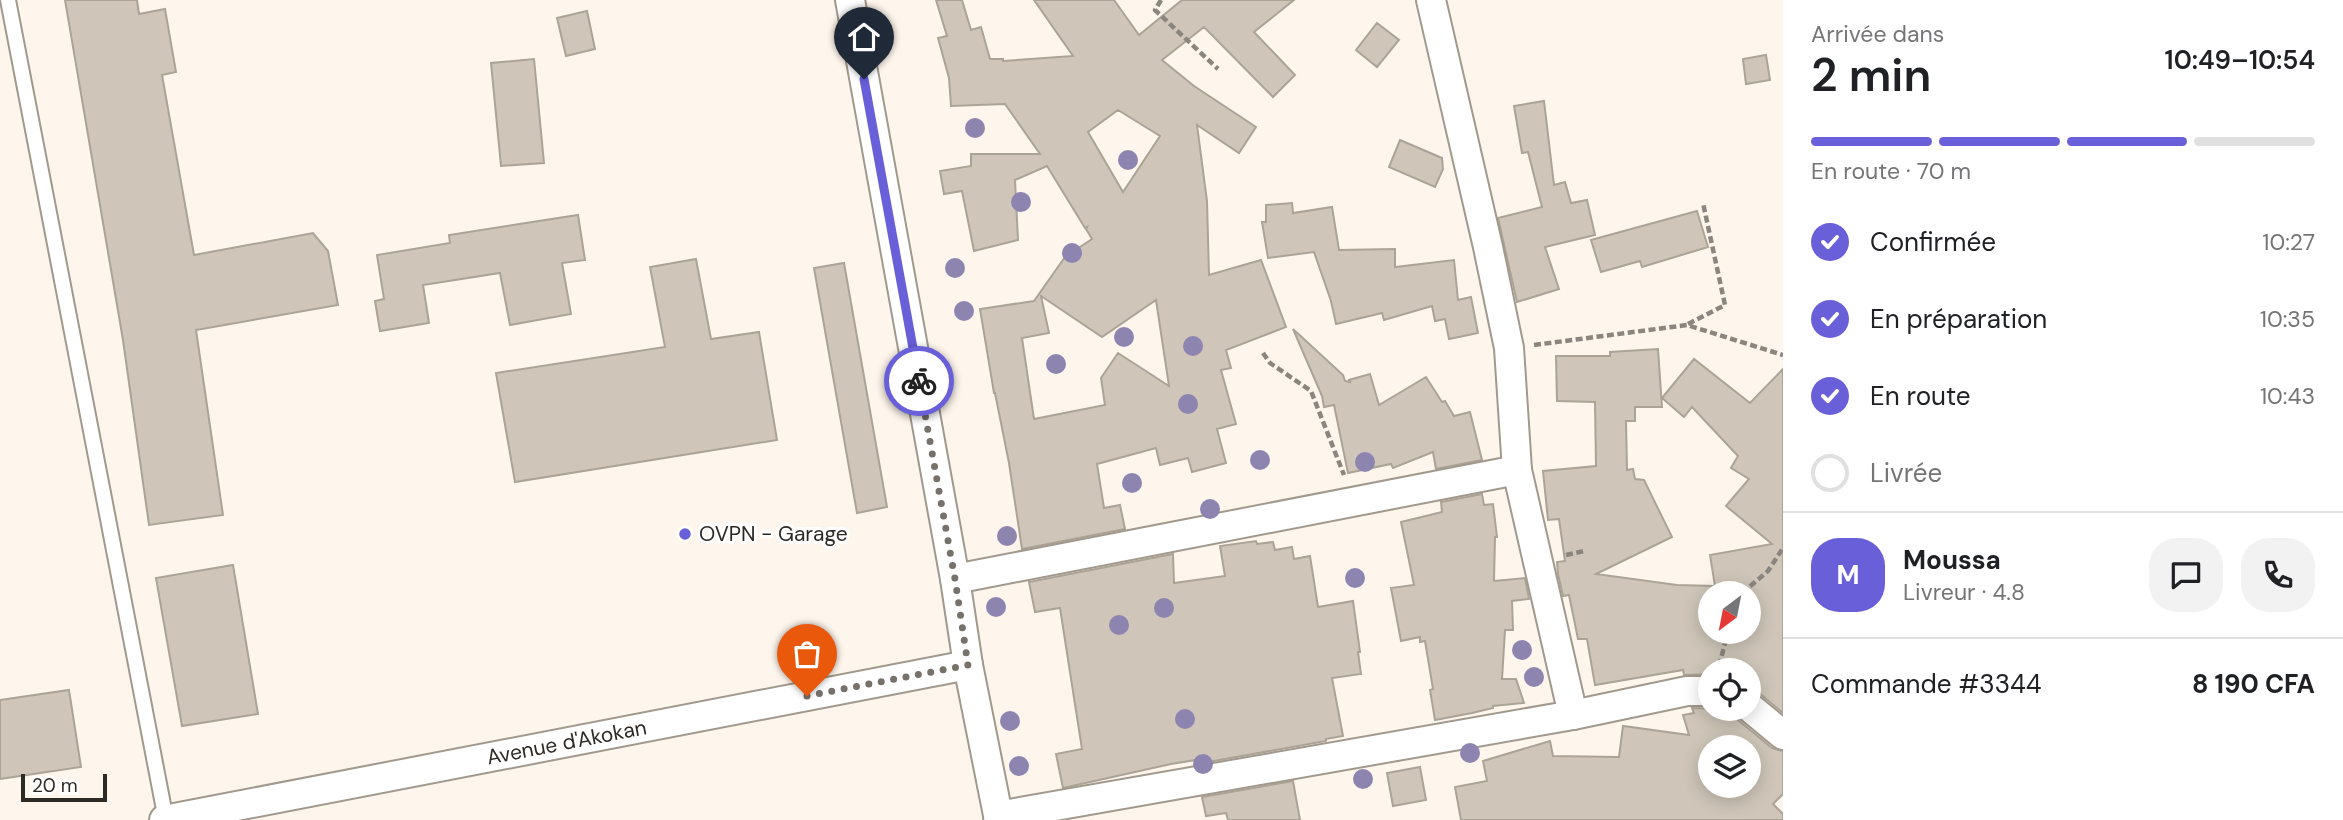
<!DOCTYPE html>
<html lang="fr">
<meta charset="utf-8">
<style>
body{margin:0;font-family:"DM Sans",sans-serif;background:#f2f2f2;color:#202124;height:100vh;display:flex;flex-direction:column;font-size:26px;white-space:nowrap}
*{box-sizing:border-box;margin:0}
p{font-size:23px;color:#757577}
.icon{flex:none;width:38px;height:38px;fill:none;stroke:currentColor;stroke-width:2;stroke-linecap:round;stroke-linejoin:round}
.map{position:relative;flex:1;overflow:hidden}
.sheet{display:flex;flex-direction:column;background:#fff;width:560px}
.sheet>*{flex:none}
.needle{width:46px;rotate:212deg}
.controls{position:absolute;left:1698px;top:581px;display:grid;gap:14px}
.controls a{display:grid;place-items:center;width:63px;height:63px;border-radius:50%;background:#fff;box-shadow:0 4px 18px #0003;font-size:35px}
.scale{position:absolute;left:21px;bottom:18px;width:86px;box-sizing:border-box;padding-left:7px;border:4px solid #2d2925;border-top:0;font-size:19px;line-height:24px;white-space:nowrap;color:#2d2925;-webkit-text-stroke:5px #fff;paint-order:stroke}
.pin{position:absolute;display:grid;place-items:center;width:60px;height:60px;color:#fff;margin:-72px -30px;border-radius:50% 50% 50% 0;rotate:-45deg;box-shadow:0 0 7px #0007}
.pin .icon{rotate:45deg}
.courier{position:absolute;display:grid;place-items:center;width:70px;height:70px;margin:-35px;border:5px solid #685fd9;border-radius:50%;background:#fff;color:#222;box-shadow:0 2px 9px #0007}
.headline em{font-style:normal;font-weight:600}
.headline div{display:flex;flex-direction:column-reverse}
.headline{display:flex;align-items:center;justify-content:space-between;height:119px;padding:0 28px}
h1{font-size:46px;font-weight:600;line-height:52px}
.bar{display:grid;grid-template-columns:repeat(4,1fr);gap:10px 7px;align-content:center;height:84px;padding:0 28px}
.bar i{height:9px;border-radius:5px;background:#e0e0e0}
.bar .active{background:#685fd9}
.bar p{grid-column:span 4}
.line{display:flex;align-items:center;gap:18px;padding:0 28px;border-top:2px solid #e0e0e0}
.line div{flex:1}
.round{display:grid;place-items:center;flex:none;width:74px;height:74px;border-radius:28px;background:#f2f2f2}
ol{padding:0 28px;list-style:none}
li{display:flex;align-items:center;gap:21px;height:77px}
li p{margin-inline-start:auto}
li .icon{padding:7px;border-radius:50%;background:#685fd9;color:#fff;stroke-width:4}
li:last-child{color:#757577}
li i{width:38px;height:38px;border:4px solid #e0e0e0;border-radius:50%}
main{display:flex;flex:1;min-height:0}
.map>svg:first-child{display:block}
.building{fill:#cfc6b9;stroke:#aca397;stroke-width:2;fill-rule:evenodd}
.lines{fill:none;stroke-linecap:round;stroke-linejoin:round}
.service-casing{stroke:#a1998d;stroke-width:18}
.minor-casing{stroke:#a1998d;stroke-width:32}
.path{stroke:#8b857f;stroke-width:4.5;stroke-dasharray:7 3.5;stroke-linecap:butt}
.service{stroke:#fff;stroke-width:14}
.minor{stroke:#fff;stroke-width:28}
.tree{fill:#8e84b0}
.done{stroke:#76716b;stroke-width:7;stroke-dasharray:0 12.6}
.route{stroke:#685fd9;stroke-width:9}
.poi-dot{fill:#685fd9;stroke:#fff;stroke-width:2.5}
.labels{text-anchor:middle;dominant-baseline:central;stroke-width:6;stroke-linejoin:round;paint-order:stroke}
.poi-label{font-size:21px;fill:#2d2925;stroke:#fff;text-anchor:start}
.street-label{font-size:21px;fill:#2d2925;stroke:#fff}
</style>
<main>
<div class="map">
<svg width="1783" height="820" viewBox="0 0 1783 820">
<rect width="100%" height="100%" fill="#fef6ec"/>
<path class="building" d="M65,0H137L139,14L165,9L176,72L162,75L194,255L313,233L328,251L338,305L196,330L223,515L149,525L123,340Z
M936,0H962L971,30L981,27L990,59H1003V61L1073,56L1034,0H1114L1139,35L1182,0H1294L1254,32L1295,75L1273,97L1204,27L1162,60L1194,86L1256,127L1239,153L1197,125L1207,201L1209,275L1261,260L1286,327L1226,350L1231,368L1221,370L1236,424L1217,429L1226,463L1192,472L1188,458L1160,465L1156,448L1097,464L1104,508L1120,505L1125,529L1022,549L1009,463L995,393H994L980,309L1034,301L1065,257L1092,239L1086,229L1087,227L1085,228L1047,166L1015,180L1018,240L974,251L962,191L944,194L940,171L971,166V154H1040L1005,104L951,106L949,78L938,38L947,36ZM1118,110L1160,136L1123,192L1088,132ZM1041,296L1102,337L1156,300L1169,386L1118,353L1101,378L1105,405L1034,419L1022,338L1049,333Z
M587,11L595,49L566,56L557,18Z
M1377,23L1399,40L1377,67L1356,50Z
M1766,55L1770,80L1746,84L1743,59Z
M534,59L544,163L501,166L491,63Z
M1544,101L1554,185L1565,182L1571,203L1587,200L1595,235L1545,247L1559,289L1517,302L1498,218L1542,207L1528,152L1522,153L1514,106Z
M1400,140L1442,158L1443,169L1435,187L1389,167Z
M1292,203L1293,213L1332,207L1339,250L1395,249V267L1454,260L1458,300L1471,297L1478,333L1449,339L1445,319L1435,321L1432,306L1384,320L1382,313L1336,324L1331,301L1314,252L1268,258L1262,222H1266V205Z
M1697,211L1708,247L1642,267L1640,261L1601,272L1591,240Z
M578,215L585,260L562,263L571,314L510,325L500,273L423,285L429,323L380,331L375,301L384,299L377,255L450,243L449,235Z
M696,259L711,339L759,332L777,440L515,482L496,373L665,347L650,267Z
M844,263L887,507L857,513L814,268Z
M1293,329L1343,375L1345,381L1350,382L1349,380L1370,374L1379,405L1426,377L1442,402L1445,401L1454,416L1470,412L1482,460L1436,469L1433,452L1393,468L1391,464L1348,473L1334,405L1324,407L1322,396Z
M1658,349L1662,407H1635V421H1626L1627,470L1633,469L1635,479L1644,480L1672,537L1596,574L1677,585L1715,586L1710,555L1772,544L1726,506L1749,479L1731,468L1738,456L1692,407L1684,417L1662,398L1694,359L1750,403L1783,369V713L1759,693L1748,690V670H1710V674L1684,675L1683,670L1595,685L1587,639H1578L1569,595L1563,596L1558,574L1557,562L1565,561L1559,519L1548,520L1543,471L1596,466L1595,402L1557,401L1556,356H1610V352ZM1710,593H1748V632H1710Z
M1482,494L1484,505L1493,504L1497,537H1495L1494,581L1525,578L1529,599L1512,601L1513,630H1505L1502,679H1516L1524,703L1493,706V708L1472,713L1435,720L1430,690L1433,689L1425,641L1420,642V637L1401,641L1391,588L1414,585L1401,522L1442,512L1441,502Z
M1256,541L1257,544L1273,542L1275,550L1292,547L1294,559L1310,556L1318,607L1353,601L1360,652H1358L1361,674L1332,678L1343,736L1326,739V741L1197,764L1196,760L1171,764L1063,788L1056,754L1082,749L1060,608L1035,612L1029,582L1173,554L1174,583L1225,576L1220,546Z
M233,565L258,714L182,726L156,578Z
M69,690L81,767L0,779V700Z
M1692,708L1732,709L1737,719L1772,748L1783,751V794L1773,804L1783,814V820H1461L1455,787L1487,781L1483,761L1550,741L1553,756L1619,757L1623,726L1689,735L1683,715L1694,713ZM1710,747H1748V786H1710Z
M1420,767L1426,800L1393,806L1387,773Z
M1293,781L1300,820H1228L1226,813L1206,816L1202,797Z"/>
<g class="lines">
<g class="service-casing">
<path id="service" d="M8,0L166,820"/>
</g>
<g class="minor-casing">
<g id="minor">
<path d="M850,0L955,579L968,665L999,820"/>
<path d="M955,579L1517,470"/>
<path d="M1748,706L1783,735"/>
<path d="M1573,715L1687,691H1710"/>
<path d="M998,816L1573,715L1517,470L1509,348L1488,247L1431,0"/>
<path id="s1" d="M164,820L968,665"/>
</g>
</g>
<path class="path" d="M1161,0L1155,10L1218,69
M1688,324L1725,305L1703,203
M1534,345L1687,325L1783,355
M1263,353L1270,363L1311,391L1344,475
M1566,555L1584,551
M1742,593L1768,571L1783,548
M1719,666L1728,632"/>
<use href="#service" class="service"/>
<use href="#minor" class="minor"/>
</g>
<g class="tree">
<circle cx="975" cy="128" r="10"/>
<circle cx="1128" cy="160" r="10"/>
<circle cx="1021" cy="202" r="10"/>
<circle cx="1072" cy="253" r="10"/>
<circle cx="955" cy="268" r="10"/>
<circle cx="964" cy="311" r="10"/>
<circle cx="1124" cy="337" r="10"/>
<circle cx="1193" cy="346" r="10"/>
<circle cx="1056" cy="364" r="10"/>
<circle cx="1188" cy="404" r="10"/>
<circle cx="1260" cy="460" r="10"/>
<circle cx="1365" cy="462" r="10"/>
<circle cx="1132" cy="483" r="10"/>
<circle cx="1210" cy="509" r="10"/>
<circle cx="1007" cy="536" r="10"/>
<circle cx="1355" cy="578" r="10"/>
<circle cx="996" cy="607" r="10"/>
<circle cx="1164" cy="608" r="10"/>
<circle cx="1119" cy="625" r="10"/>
<circle cx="1522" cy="650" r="10"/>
<circle cx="1534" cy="677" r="10"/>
<circle cx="1185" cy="719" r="10"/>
<circle cx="1010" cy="721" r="10"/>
<circle cx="1470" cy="753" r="10"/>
<circle cx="1203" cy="764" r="10"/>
<circle cx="1019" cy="766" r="10"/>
<circle cx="1363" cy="779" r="10"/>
</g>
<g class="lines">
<path class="done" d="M807,696L968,665L955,579L919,381"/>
<path class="route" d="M864,79L919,381"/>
</g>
<circle class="poi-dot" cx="685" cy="534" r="7"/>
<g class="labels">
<g class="poi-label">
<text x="699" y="534">OVPN - Garage</text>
</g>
<g class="street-label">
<text stroke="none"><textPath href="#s1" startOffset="410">Avenue d'Akokan</textPath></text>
</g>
</g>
</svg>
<div class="controls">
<a><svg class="needle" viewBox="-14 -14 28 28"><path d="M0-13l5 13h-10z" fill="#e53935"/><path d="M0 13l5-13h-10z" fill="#757577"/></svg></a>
<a><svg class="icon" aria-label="locate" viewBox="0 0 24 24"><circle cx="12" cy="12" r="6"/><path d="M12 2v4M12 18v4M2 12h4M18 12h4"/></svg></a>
<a><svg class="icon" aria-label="layers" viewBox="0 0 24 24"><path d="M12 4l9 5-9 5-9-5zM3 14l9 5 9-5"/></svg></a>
</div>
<div class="scale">20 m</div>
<div class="pin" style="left:807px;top:696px;background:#ea580c"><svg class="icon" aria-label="bag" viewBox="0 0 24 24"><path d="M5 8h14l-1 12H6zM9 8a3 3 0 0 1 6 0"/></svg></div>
<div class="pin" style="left:864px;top:79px;background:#1f2937"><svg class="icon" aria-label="home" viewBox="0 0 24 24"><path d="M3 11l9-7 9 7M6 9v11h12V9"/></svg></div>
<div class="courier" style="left:919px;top:381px"><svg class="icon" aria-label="bike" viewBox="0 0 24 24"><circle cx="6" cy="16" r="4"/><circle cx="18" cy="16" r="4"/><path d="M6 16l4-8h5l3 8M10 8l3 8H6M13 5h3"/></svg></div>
</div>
<section class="sheet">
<div class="headline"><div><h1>2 min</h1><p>Arrivée dans</p></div><em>10:49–10:54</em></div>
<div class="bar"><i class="active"></i><i class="active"></i><i class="active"></i><i></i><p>En route · 70 m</p></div>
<ol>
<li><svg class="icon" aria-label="check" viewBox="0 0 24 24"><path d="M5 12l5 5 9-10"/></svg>Confirmée<p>10:27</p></li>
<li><svg class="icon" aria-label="check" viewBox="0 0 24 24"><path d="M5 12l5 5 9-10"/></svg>En préparation<p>10:35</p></li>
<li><svg class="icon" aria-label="check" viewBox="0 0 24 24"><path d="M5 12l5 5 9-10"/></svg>En route<p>10:43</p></li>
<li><i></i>Livrée</li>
</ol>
<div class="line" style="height:126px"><b class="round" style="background:#685fd9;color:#fff">M</b><div><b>Moussa</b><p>Livreur · 4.8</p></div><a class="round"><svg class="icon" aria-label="chat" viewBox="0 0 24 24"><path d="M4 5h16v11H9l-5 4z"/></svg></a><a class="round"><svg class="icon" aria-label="phone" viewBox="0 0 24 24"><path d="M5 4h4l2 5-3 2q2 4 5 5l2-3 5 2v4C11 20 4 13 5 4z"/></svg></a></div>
<div class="line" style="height:91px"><div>Commande #3344</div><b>8 190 CFA</b></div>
</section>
</main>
